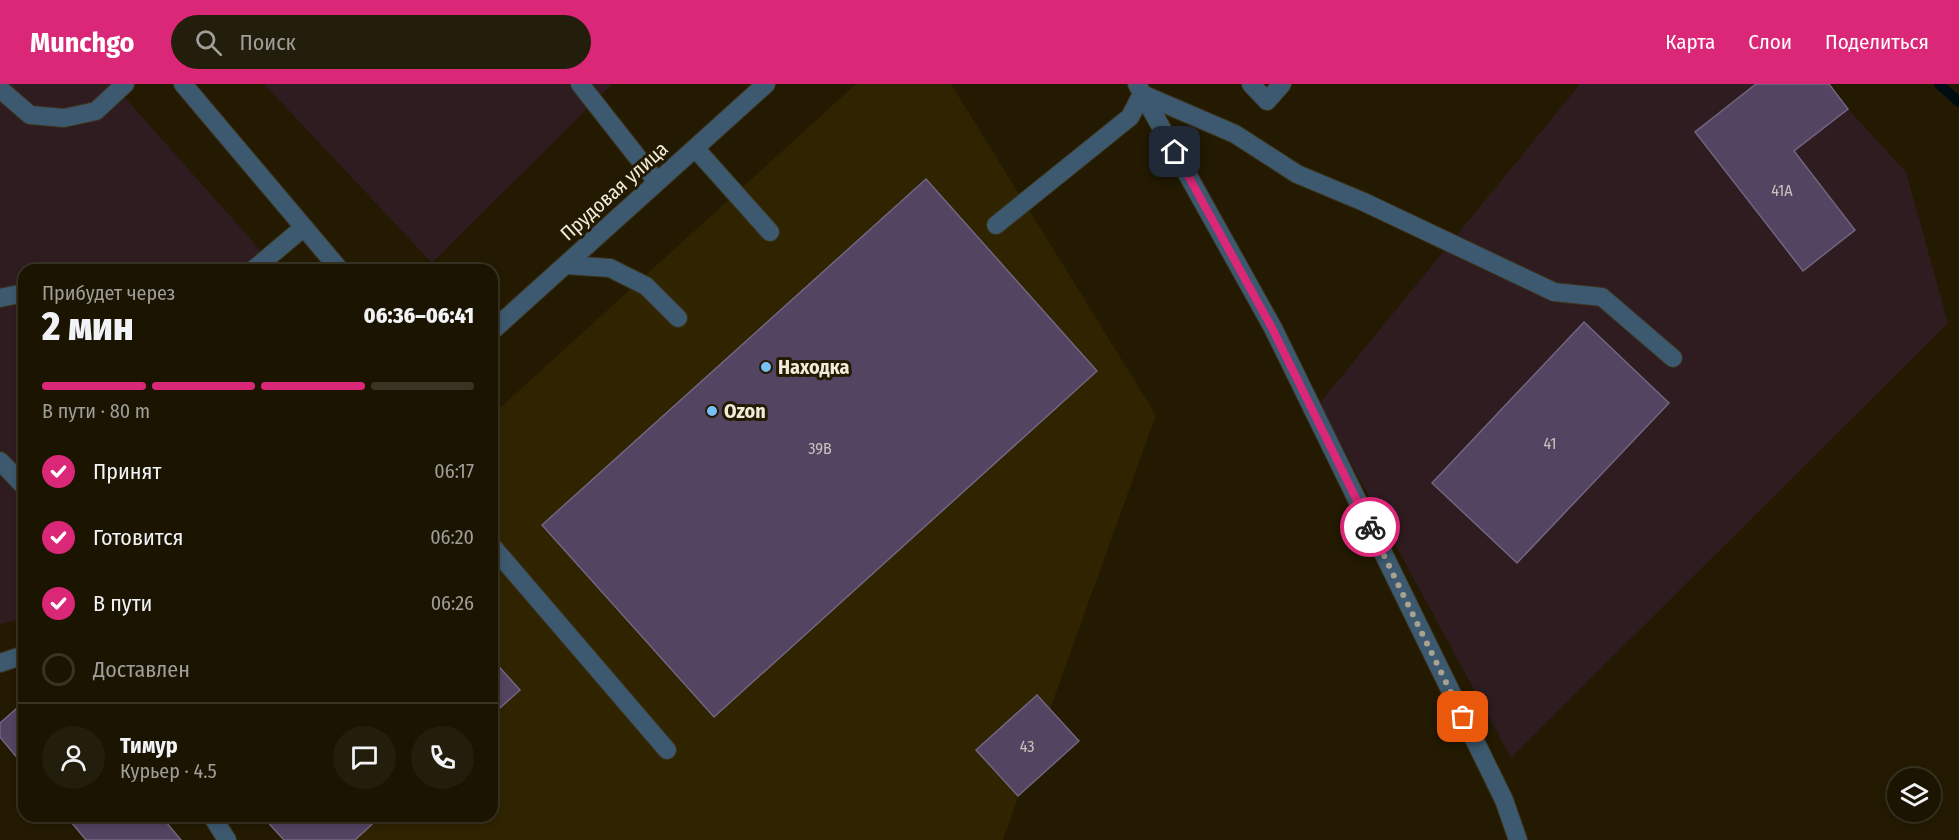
<!DOCTYPE html>
<html lang="ru">
<meta charset="utf-8">
<style>
body{margin:0;font-family:"Fira Sans Condensed",sans-serif;background:#231d0b;color:#f1f3f6;height:100vh;display:flex;flex-direction:column;font-size:22px;white-space:nowrap}
*{box-sizing:border-box;margin:0}
p{font-size:20px;color:#9f9e99}
.icon{flex:none;width:33px;height:33px;fill:none;stroke:currentColor;stroke-width:2;stroke-linecap:round;stroke-linejoin:round}
.map{position:relative;flex:1;overflow:hidden}
.drawer{position:absolute;left:18px;top:180px;width:480px;height:558px;display:flex;flex-direction:column;background:#1a1401;border-radius:18px;box-shadow:0 3px 9px #0003,0 0 0 2px #383323}
.drawer>*{flex:none}
.controls{position:absolute;left:1887px;top:684px;display:grid;gap:12px}
.controls a{display:grid;place-items:center;width:54px;height:54px;border-radius:50%;background:#1a1401;box-shadow:0 3px 9px #0003,0 0 0 2px #383323;font-size:30px}
.pin{position:absolute;display:grid;place-items:center;width:51px;height:51px;color:#fff;margin:-26px;border-radius:12px;box-shadow:0 3px 9px #0006}
.courier{position:absolute;display:grid;place-items:center;width:60px;height:60px;margin:-30px;border:4px solid #db2777;border-radius:50%;background:#fff;color:#222;box-shadow:0 2px 8px #0007}
.headline em{font-style:normal;font-weight:800}
.headline div{display:flex;flex-direction:column-reverse}
.headline{display:flex;align-items:center;justify-content:space-between;height:102px;padding:0 24px}
h1{font-size:39px;font-weight:800;line-height:45px}
.bar{display:grid;grid-template-columns:repeat(4,1fr);gap:9px 6px;align-content:center;height:72px;padding:0 24px}
.bar i{height:8px;border-radius:4px;background:#383323}
.bar .active{background:#db2777}
.bar p{grid-column:span 4}
.line{display:flex;align-items:center;gap:15px;padding:0 24px;border-top:2px solid #383323}
.line div{flex:1}
.round{display:grid;place-items:center;flex:none;width:63px;height:63px;border-radius:32px;background:#231d0b}
ol{padding:0 24px;list-style:none}
li{display:flex;align-items:center;gap:18px;height:66px}
li p{margin-inline-start:auto}
li .icon{padding:6px;border-radius:50%;background:#db2777;color:#fff;stroke-width:4}
li:last-child{color:#9f9e99}
li i{width:33px;height:33px;border:3px solid #383323;border-radius:50%}
header{display:flex;align-items:center;gap:36px;box-sizing:border-box;height:84px;padding:0 30px;background:#db2777;color:#fff}
header strong{font-size:28px}
nav{display:flex;gap:33px;margin-inline-start:auto;font-size:21px}
.search{width:420px;height:54px;background:#231d0b;display:flex;align-items:center;gap:15px;box-sizing:border-box;padding:0 21px;border-radius:33px;color:#9f9e99;font-size:22px}
.map>svg:first-child{display:block}
.built{fill:#2f2300}
.industrial{fill:#2f1c20}
.lines{fill:none;stroke-linecap:round;stroke-linejoin:round}
.stream{stroke:#000c11;stroke-width:10}
.building{fill:#534461;stroke:#726580;stroke-width:1.5}
.minor-casing{stroke:#3c331b;stroke-width:20}
.minor{stroke:#3d596f;stroke-width:18}
.done{stroke:#a8a28e;stroke-width:6;stroke-dasharray:0 10.8}
.route{stroke:#db2777;stroke-width:8}
.poi-dot{fill:#77bff7;stroke:#231a01;stroke-width:2}
.labels{text-anchor:middle;dominant-baseline:central;stroke-width:6;stroke-linejoin:round;paint-order:stroke}
.number-label{font-size:16px;fill:#c9c1bc}
.street-label{font-size:20px;fill:#f0ebda;stroke:#231a01}
.poi-label{font-size:20px;font-weight:bold;fill:#f0ebda;stroke:#231a01;text-anchor:start}
</style>
<header>
<strong>Munchgo</strong>
<div class="search"><svg class="icon" aria-label="search" viewBox="0 0 24 24"><circle cx="10" cy="10" r="6"/><path d="M15 15l6 6"/></svg>Поиск</div>
<nav><a>Карта</a><a>Слои</a><a>Поделиться</a></nav>
</header>
<div class="map">
<svg width="1959" height="756" viewBox="0 0 1959 756">
<rect width="100%" height="100%" fill="#231a01"/>
<path class="built" d="M856,0H951L1156,331L1003,756H308L291,732H492V331Z"/>
<path class="industrial" d="M0,0H113L278,186H24V534L0,540Z
M264,0H612L432,179Z
M1580,0H1821L1848,25L1906,88L1948,239L1511,674L1319,320Z"/>
<g class="lines">
<path class="stream" d="M1939,0L1959,18"/>
</g>
<path class="building" d="M1756,0H1829L1848,25L1794,67L1855,146L1803,187L1695,48Z
M926,95L1097,287L714,633L542,441Z
M1584,238L1669,319L1517,479L1432,399Z
M492,575L520,606L492,631Z
M1037,611L1079,657L1018,712L976,666Z
M24,618V682L0,653V639Z
M66,732H161L181,756H86Z
M262,732H381L355,756H284Z"/>
<g class="lines">
<g class="minor-casing">
<path id="minor" d="M183,0L340,186
M580,0L657,98
M1137,0L1273,244L1504,716L1518,756
M1251,0L1267,17L1282,0
M0,5L30,31L64,34L96,27L125,0
M695,64L770,148
M996,141L1130,33L1142,10L1235,50L1297,90L1364,118L1554,208L1602,213L1673,274
M566,181L610,184L646,202L678,234
M253,186L303,144
M0,214L24,209
M492,247L766,0
M0,377L24,402
M492,462L667,666
M0,579L24,571
M212,732L227,756"/>
</g>
<use href="#minor" class="minor"/>
</g>
<g class="lines">
<path class="done" d="M1370,443L1463,633"/>
<path class="route" d="M1175,68L1272,244L1370,443"/>
</g>
<g class="poi-dot">
<circle cx="766" cy="283" r="6"/>
<circle cx="712" cy="327" r="6"/>
</g>
<g class="labels">
<g class="number-label">
<text x="1782" y="106">41А</text>
<text x="1550" y="359">41</text>
<text x="820" y="364">39В</text>
<text x="1027" y="662">43</text>
</g>
<g class="street-label">
<text transform="translate(614 107) rotate(-42)">Прудовая улица</text>
</g>
<g class="poi-label">
<text x="778" y="283">Находка</text>
<text x="724" y="327">Ozon</text>
</g>
</g>
</svg>
<div class="controls">
<a><svg class="icon" aria-label="layers" viewBox="0 0 24 24"><path d="M12 4l9 5-9 5-9-5zM3 14l9 5 9-5"/></svg></a>
</div>
<div class="pin" style="left:1463px;top:633px;background:#ea580c"><svg class="icon" aria-label="bag" viewBox="0 0 24 24"><path d="M5 8h14l-1 12H6zM9 8a3 3 0 0 1 6 0"/></svg></div>
<div class="pin" style="left:1175px;top:68px;background:#1f2937"><svg class="icon" aria-label="home" viewBox="0 0 24 24"><path d="M3 11l9-7 9 7M6 9v11h12V9"/></svg></div>
<div class="courier" style="left:1370px;top:443px"><svg class="icon" aria-label="bike" viewBox="0 0 24 24"><circle cx="6" cy="16" r="4"/><circle cx="18" cy="16" r="4"/><path d="M6 16l4-8h5l3 8M10 8l3 8H6M13 5h3"/></svg></div>
<section class="drawer">
<div class="headline"><div><h1>2 мин</h1><p>Прибудет через</p></div><em>06:36–06:41</em></div>
<div class="bar"><i class="active"></i><i class="active"></i><i class="active"></i><i></i><p>В пути · 80 m</p></div>
<ol>
<li><svg class="icon" aria-label="check" viewBox="0 0 24 24"><path d="M5 12l5 5 9-10"/></svg>Принят<p>06:17</p></li>
<li><svg class="icon" aria-label="check" viewBox="0 0 24 24"><path d="M5 12l5 5 9-10"/></svg>Готовится<p>06:20</p></li>
<li><svg class="icon" aria-label="check" viewBox="0 0 24 24"><path d="M5 12l5 5 9-10"/></svg>В пути<p>06:26</p></li>
<li><i></i>Доставлен</li>
</ol>
<div class="line" style="height:108px"><a class="round"><svg class="icon" aria-label="person" viewBox="0 0 24 24"><circle cx="12" cy="8" r="4"/><path d="M4 21q1-7 8-7t8 7"/></svg></a><div><b>Тимур</b><p>Курьер · 4.5</p></div><a class="round"><svg class="icon" aria-label="chat" viewBox="0 0 24 24"><path d="M4 5h16v11H9l-5 4z"/></svg></a><a class="round"><svg class="icon" aria-label="phone" viewBox="0 0 24 24"><path d="M5 4h4l2 5-3 2q2 4 5 5l2-3 5 2v4C11 20 4 13 5 4z"/></svg></a></div>
</section>
</div>
